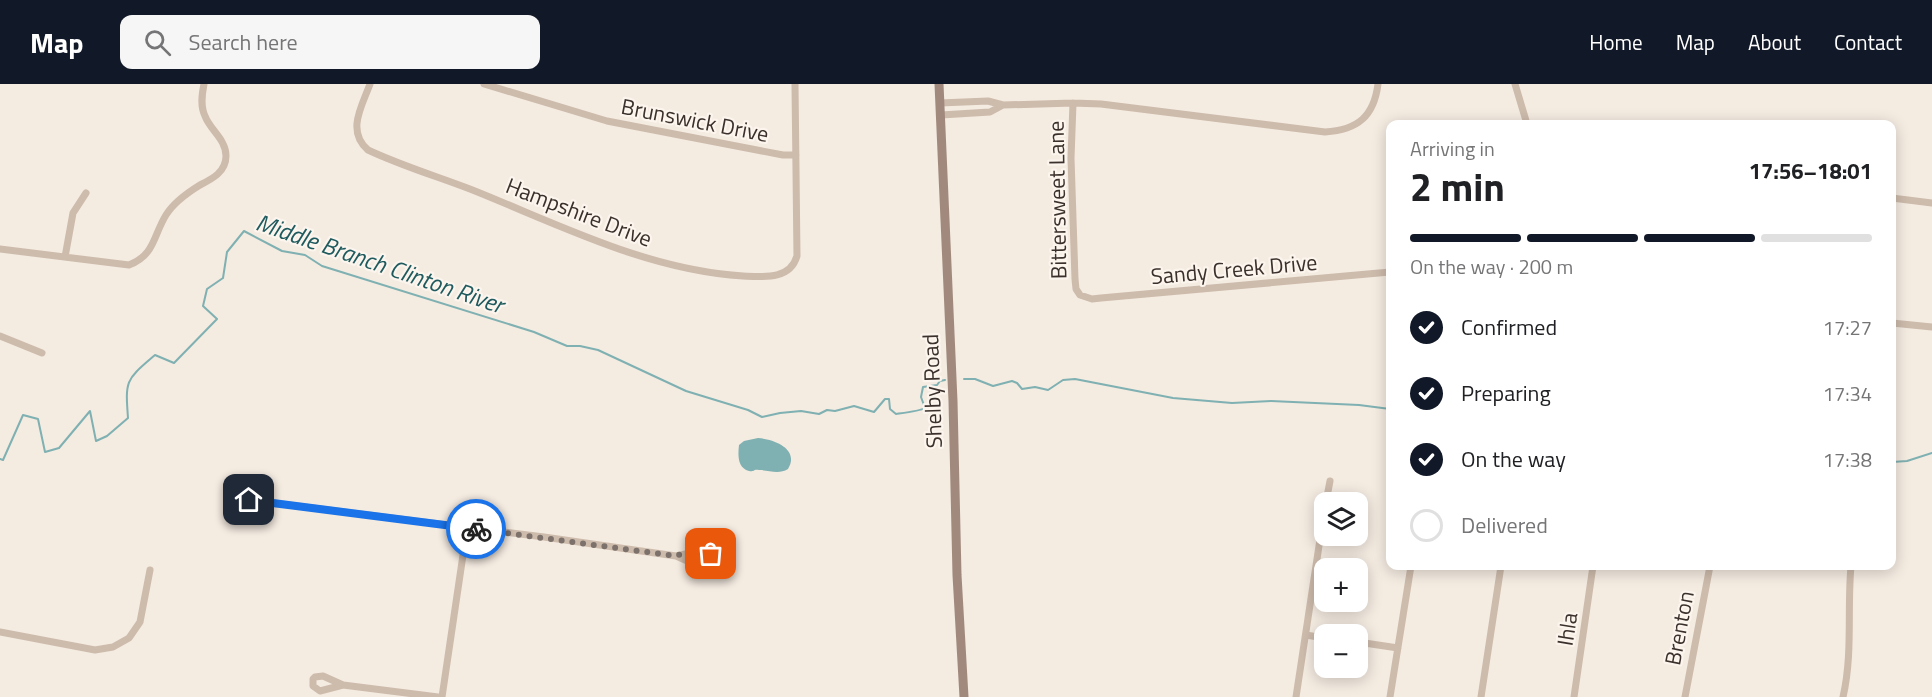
<!DOCTYPE html>
<meta charset="utf-8">
<style>
body{margin:0;font-family:"Titillium Web",sans-serif;background:#f6f6f6;color:#202124;height:100vh;display:flex;flex-direction:column;font-size:22px;white-space:nowrap}
*{box-sizing:border-box;margin:0}
p{font-size:20px;color:#757577}
.icon{flex:none;width:33px;height:33px;fill:none;stroke:currentColor;stroke-width:2;stroke-linecap:round;stroke-linejoin:round}
.map{position:relative;flex:1;overflow:hidden}
.side{position:absolute;left:1386px;top:36px;width:510px;height:450px;display:flex;flex-direction:column;background:#fff;border-radius:12px;box-shadow:0 3px 15px #0003}
.side>*{flex:none}
.buttons{position:absolute;left:1314px;top:408px;display:grid;gap:12px}
.buttons a{display:grid;place-items:center;width:54px;height:54px;border-radius:12px;background:#fff;box-shadow:0 3px 15px #0003;font-size:30px}
.pin{position:absolute;display:grid;place-items:center;width:51px;height:51px;color:#fff;margin:-26px;border-radius:12px;box-shadow:0 3px 9px #0006}
.courier{position:absolute;display:grid;place-items:center;width:60px;height:60px;margin:-30px;border:4px solid #1a73e8;border-radius:50%;background:#fff;color:#222;box-shadow:0 2px 8px #0007}
.head em{font-style:normal;font-weight:700}
.head div{display:flex;flex-direction:column-reverse}
.head{display:flex;align-items:center;justify-content:space-between;height:102px;padding:0 24px}
h1{font-size:39px;font-weight:700;line-height:45px}
.bar{display:grid;grid-template-columns:repeat(4,1fr);gap:9px 6px;align-content:center;height:72px;padding:0 24px}
.bar i{height:8px;border-radius:4px;background:#e0e0e0}
.bar .on{background:#111827}
.bar p{grid-column:span 4}
ol{padding:0 24px;list-style:none}
li{display:flex;align-items:center;gap:18px;height:66px}
li p{margin-inline-start:auto}
li .icon{padding:6px;border-radius:50%;background:#111827;color:#fff;stroke-width:4}
li:last-child{color:#757577}
li i{width:33px;height:33px;border:3px solid #e0e0e0;border-radius:50%}
header{display:flex;align-items:center;gap:36px;box-sizing:border-box;height:84px;padding:0 30px;background:#111827;color:#fff}
header strong{font-size:28px}
nav{display:flex;gap:33px;margin-inline-start:auto;font-size:21px}
.search{width:420px;height:54px;background:#f6f6f6;display:flex;align-items:center;gap:15px;box-sizing:border-box;padding:0 21px;border-radius:12px;color:#757577;font-size:22px}
.map>svg:first-child{display:block}
.water{fill:#7fb0b2}
.lines{fill:none;stroke-linecap:round;stroke-linejoin:round}
.stream{stroke:#7fb0b2;stroke-width:2}
.street{stroke:#cdbbac;stroke-width:7}
.secondary{stroke:#a18a7d;stroke-width:9}
.done{stroke:#7c716b;stroke-width:6;stroke-dasharray:0 10.8}
.route{stroke:#1a73e8;stroke-width:8}
.labels{text-anchor:middle;dominant-baseline:central;stroke-width:4.5;stroke-linejoin:round;paint-order:stroke}
.street-label{font-size:22px;fill:#3b302b;stroke:#fbf5ee}
.water-label{font-size:24px;font-style:italic;fill:#1f5a5e;stroke:#fbf5ee}
</style>
<header>
<strong>Map</strong>
<div class="search"><svg class="icon" aria-label="search" viewBox="0 0 24 24"><circle cx="10" cy="10" r="6"/><path d="M15 15l6 6"/></svg>Search here</div>
<nav><a>Home</a><a>Map</a><a>About</a><a>Contact</a></nav>
</header>
<div class="map">
<svg width="1932" height="613" viewBox="0 0 1932 613">
<rect width="100%" height="100%" fill="#f4ebe1"/>
<path class="water" d="M758,354C774,355 800,365 788,385C778,391 769,386 759,386C752,385 756,388 749,387C737,384 738,370 739,361L744,357Z"/>
<g class="lines">
<path class="stream" d="M964,295H975L993,302L1012,297L1017,299L1022,305L1035,303L1048,306L1063,296L1075,295L1173,314L1232,319L1271,317L1359,321L1390,325
M0,375L3,376L23,331L38,335L45,368L59,364L90,327L96,357L107,352L128,334C125,295 126,296 155,271L174,279L217,235L203,222L207,205L223,194L227,168L244,147L282,167L305,171L322,182L534,248L567,262H580L598,266L686,307L748,326L762,333L780,329L801,327L819,330L827,326L835,327L854,322L874,328L885,315H889L890,325L896,330C903,329 920,327 925,324L921,313L923,303L937,301L940,297L945,296
M1892,378L1907,377L1932,369"/>
<path class="street" d="M370,0C362,22 346,47 368,66C402,82 439,93 475,107C562,142 648,186 743,192C764,193 790,196 797,172L795,0
M484,0L607,37L783,71H796
M1515,0L1527,40
M940,19L988,17L1003,21L990,28L941,31
M1073,19L1071,74L1075,195L1076,205L1080,211L1092,215L1101,214L1390,188
M1003,21L1073,19L1101,20L1325,48C1358,46 1374,32 1378,0
M1892,114L1932,119
M0,165L129,181C155,171 153,152 166,131C174,118 187,109 200,101C212,95 226,88 226,72C226,55 210,46 205,32C200,22 202,10 204,0
M65,173L73,129L86,109
M1892,239L1932,243
M0,252L42,269
M249,416L544,453L676,472
M1326,418L1330,397
M704,466L709,468L712,473L710,479C698,483 687,477 676,472Z
M0,548L95,566L113,563L129,554L140,538L150,486
M1306,551L1324,554
M1358,558L1398,564
M343,601L320,607L313,602V595L315,593L323,592L343,601L438,613
M442,613L467,444
M1296,613L1324,429
M1390,613L1411,482
M1481,613L1501,482
M1574,613L1593,482
M1685,613L1710,482
M1843,613C1853,570 1847,526 1851,482"/>
<path class="secondary" d="M939,0L953,317L957,491L964,613"/>
</g>
<g class="lines">
<path class="done" d="M476,445L676,472C687,468 700,463 711,470"/>
<path class="route" d="M249,416L476,445"/>
</g>
<g class="labels">
<g class="street-label">
<text transform="translate(695 36) rotate(11)">Brunswick Drive</text>
<text transform="translate(1057 116) rotate(-91)">Bittersweet Lane</text>
<text transform="translate(579 128) rotate(21)">Hampshire Drive</text>
<text transform="translate(1234 185) rotate(-5)">Sandy Creek Drive</text>
<text transform="translate(932 307) rotate(-92)">Shelby Road</text>
<text transform="translate(1679 544) rotate(-79)">Brenton</text>
<text transform="translate(1567 545) rotate(-81)">Ihla</text>
</g>
<g class="water-label">
<text transform="translate(380 179) rotate(19)">Middle Branch Clinton River</text>
</g>
</g>
</svg>
<div class="buttons">
<a><svg class="icon" aria-label="layers" viewBox="0 0 24 24"><path d="M12 4l9 5-9 5-9-5zM3 14l9 5 9-5"/></svg></a>
<a>+</a>
<a>−</a>
</div>
<div class="pin" style="left:711px;top:470px;background:#ea580c"><svg class="icon" aria-label="bag" viewBox="0 0 24 24"><path d="M5 8h14l-1 12H6zM9 8a3 3 0 0 1 6 0"/></svg></div>
<div class="pin" style="left:249px;top:416px;background:#1f2937"><svg class="icon" aria-label="home" viewBox="0 0 24 24"><path d="M3 11l9-7 9 7M6 9v11h12V9"/></svg></div>
<div class="courier" style="left:476px;top:445px"><svg class="icon" aria-label="bike" viewBox="0 0 24 24"><circle cx="6" cy="16" r="4"/><circle cx="18" cy="16" r="4"/><path d="M6 16l4-8h5l3 8M10 8l3 8H6M13 5h3"/></svg></div>
<section class="side">
<div class="head"><div><h1>2 min</h1><p>Arriving in</p></div><em>17:56–18:01</em></div>
<div class="bar"><i class="on"></i><i class="on"></i><i class="on"></i><i></i><p>On the way · 200 m</p></div>
<ol>
<li><svg class="icon" aria-label="check" viewBox="0 0 24 24"><path d="M5 12l5 5 9-10"/></svg>Confirmed<p>17:27</p></li>
<li><svg class="icon" aria-label="check" viewBox="0 0 24 24"><path d="M5 12l5 5 9-10"/></svg>Preparing<p>17:34</p></li>
<li><svg class="icon" aria-label="check" viewBox="0 0 24 24"><path d="M5 12l5 5 9-10"/></svg>On the way<p>17:38</p></li>
<li><i></i>Delivered</li>
</ol>
</section>
</div>
